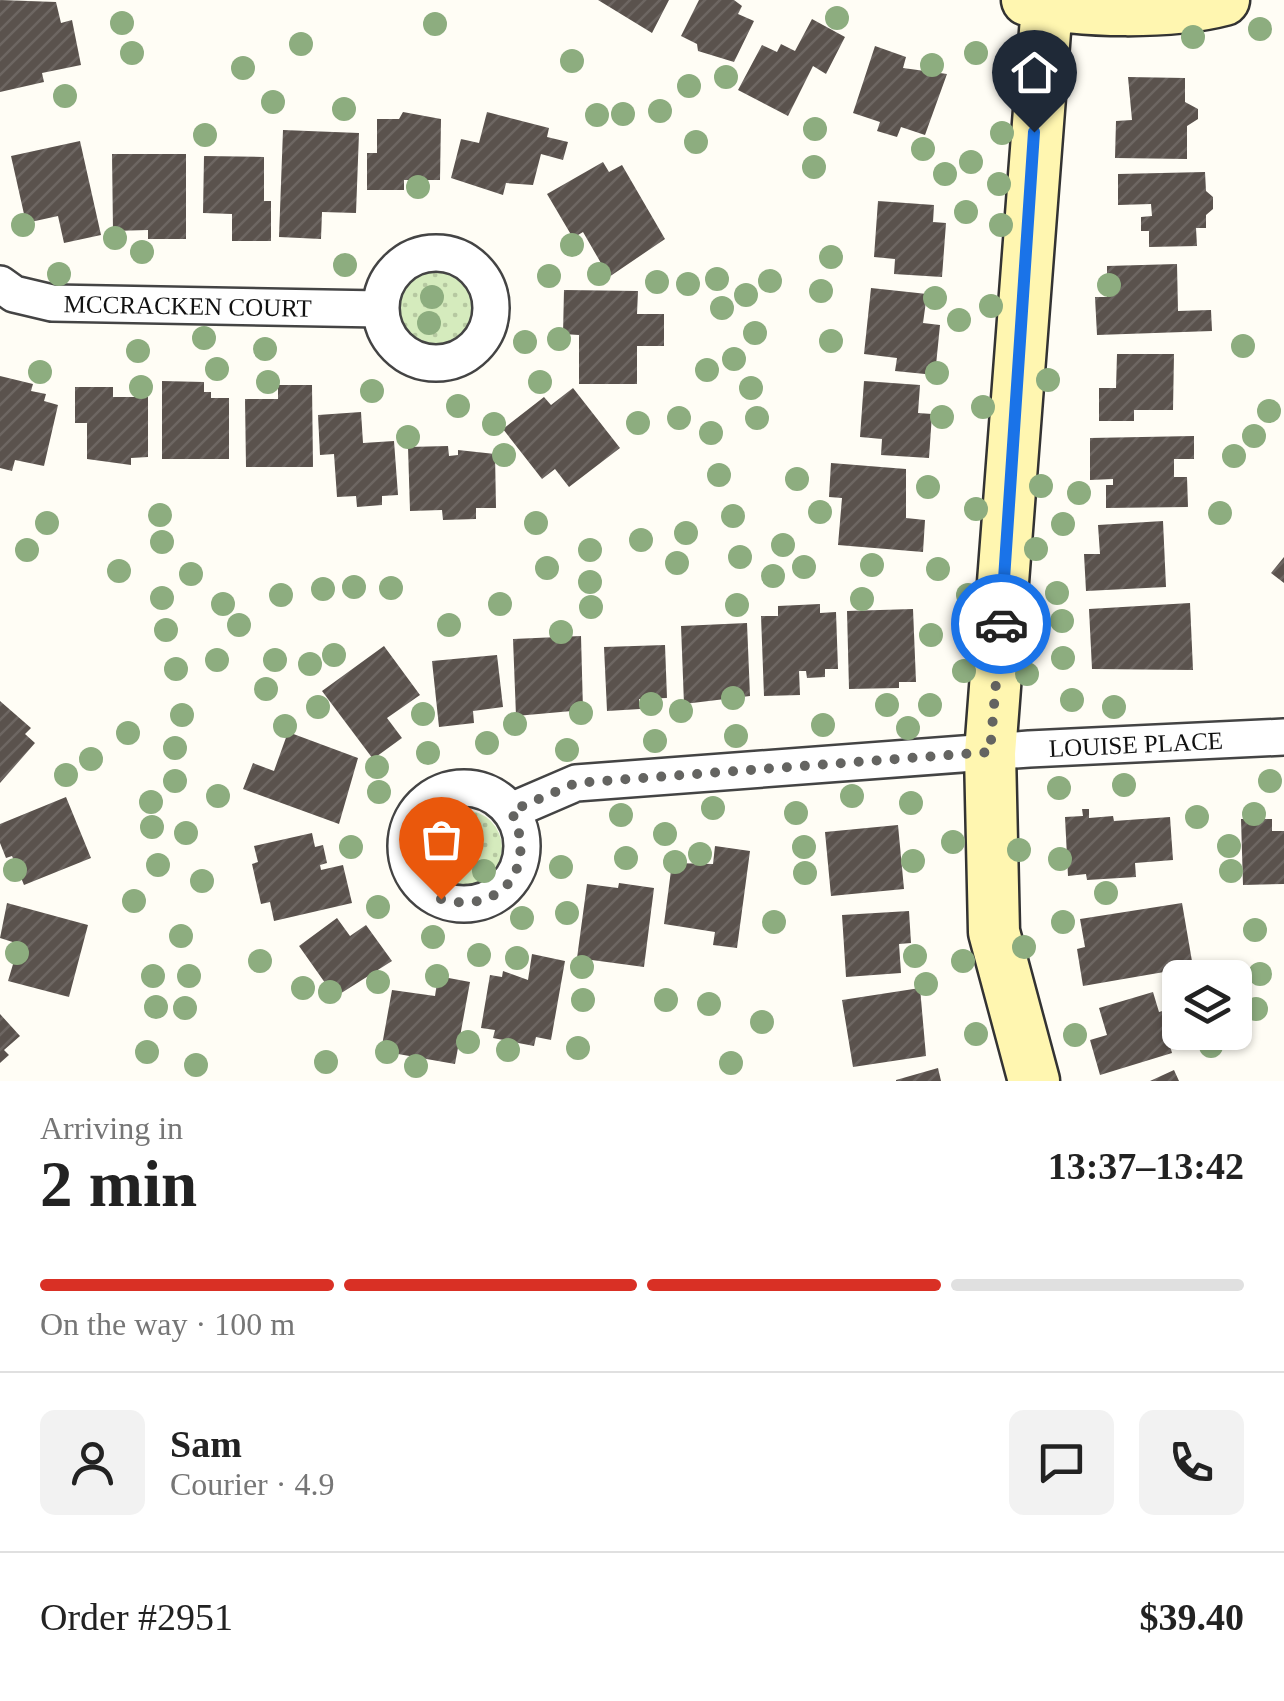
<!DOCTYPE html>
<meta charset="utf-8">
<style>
body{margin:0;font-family:Georgia,serif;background:#f2f2f2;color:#222;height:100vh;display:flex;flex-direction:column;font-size:38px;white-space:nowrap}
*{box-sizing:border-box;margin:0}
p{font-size:32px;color:#767676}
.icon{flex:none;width:55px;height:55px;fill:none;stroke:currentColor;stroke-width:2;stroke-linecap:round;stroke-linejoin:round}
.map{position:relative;height:1081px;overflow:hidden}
.sheet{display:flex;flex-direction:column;background:#fff;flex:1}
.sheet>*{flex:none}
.buttons{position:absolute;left:1162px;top:960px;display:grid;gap:20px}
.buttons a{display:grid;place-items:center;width:90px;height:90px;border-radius:15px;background:#fff;box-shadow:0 2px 8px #0004;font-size:50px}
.pin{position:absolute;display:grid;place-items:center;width:85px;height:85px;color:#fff;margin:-102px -42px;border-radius:50% 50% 50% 0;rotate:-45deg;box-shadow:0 0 10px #0007}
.pin .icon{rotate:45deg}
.courier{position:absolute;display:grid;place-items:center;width:100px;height:100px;margin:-50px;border:8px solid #1a73e8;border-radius:50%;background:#fff;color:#222;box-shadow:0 2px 12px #0007}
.headline em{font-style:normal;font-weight:700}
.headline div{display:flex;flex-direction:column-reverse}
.headline{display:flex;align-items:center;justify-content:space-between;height:170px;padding:0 40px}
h1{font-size:65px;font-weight:700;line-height:75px}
.bar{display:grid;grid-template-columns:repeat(4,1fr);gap:15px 10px;align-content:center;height:120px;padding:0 40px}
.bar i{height:12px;border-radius:8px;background:#e0e0e0}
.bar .active{background:#d93025}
.bar p{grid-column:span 4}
.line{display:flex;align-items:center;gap:25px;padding:0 40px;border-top:2px solid #e0e0e0}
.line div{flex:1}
.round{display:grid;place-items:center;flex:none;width:105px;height:105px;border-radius:15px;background:#f2f2f2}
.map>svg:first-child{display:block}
.grass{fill:url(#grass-dots)}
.building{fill:url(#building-hatch)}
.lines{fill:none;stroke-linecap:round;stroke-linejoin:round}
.street-casing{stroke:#444;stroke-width:40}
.secondary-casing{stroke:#333;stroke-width:55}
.street{stroke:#fff;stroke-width:35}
.secondary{stroke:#fff6b0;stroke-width:50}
.tree{fill:#8dad7f}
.done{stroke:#646461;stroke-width:10;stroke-dasharray:0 18}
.route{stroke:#1a73e8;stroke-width:12}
.labels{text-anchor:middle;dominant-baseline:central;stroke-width:10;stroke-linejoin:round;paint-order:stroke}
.street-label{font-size:25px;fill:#111;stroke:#fff}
</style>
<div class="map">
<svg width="1284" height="1081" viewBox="0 0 1284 1081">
<defs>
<pattern id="grass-dots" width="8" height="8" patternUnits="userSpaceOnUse" patternTransform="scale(2.5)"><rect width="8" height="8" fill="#d5ebbd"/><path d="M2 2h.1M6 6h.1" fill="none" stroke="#b6c8a1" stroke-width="1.8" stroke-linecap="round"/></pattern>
<pattern id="building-hatch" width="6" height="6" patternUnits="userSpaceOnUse" patternTransform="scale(2.5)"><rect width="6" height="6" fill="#5a524d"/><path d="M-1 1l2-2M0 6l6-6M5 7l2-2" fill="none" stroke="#6d6662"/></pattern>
</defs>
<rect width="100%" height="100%" fill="#fffdf5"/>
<path class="grass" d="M399 308a38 38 0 1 1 76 0a38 38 0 1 1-76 0Z
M426 848a38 38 0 1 1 76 0a38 38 0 1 1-76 0Z"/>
<path class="building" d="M0,0L56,2L61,23L72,20L81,65L42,73L44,82L0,92Z
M598,0H669L652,33Z
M699,0H734L742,6L738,14L754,21L734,62L698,51L697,44L681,36Z
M812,19L845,37L826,74L813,66L788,116L738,90L762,45L777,52L781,44L795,51Z
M875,46L906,57L903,68L947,74L925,135L901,127L897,137L877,131L880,122L853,113Z
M1128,77L1185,78V102L1198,109V119L1187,126V159L1115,158L1116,121L1132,120Z
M403,112L441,119L440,180H404V190H367V153H377V119H399Z
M487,112L549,128L547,137L568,142L563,160L541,154L533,185L506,183L503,195L451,178L461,139L479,143Z
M283,130L359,133L356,213L322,212L321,239L279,237Z
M80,141L101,235L64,243L58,216L26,223L11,156Z
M112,154H186V239H148V230L113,231Z
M204,156L264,157V201H271V241H232V214L203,213Z
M603,162L609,172L622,165L665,239L609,277L583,232L573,238L547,194Z
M1205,172L1206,191L1213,197V209L1206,215V228H1196L1197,246L1149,247V231H1141V217L1152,216L1151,204L1118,205V174Z
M878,201L934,205L933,222L946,223L942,277L894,274L895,259L874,257Z
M1177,264L1178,311L1211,310L1212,331L1097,335L1095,297H1107V266Z
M871,288L927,294L923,323L940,325L935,375L895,371L897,358L864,354Z
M564,290L638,291L637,314H664V346H637V384H579V335L563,334Z
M1117,354H1174L1173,410H1134V421H1099V388H1116Z
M0,376L33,384L31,391L46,394L44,401L58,405L44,466L15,460L12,471L0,468Z
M162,381L204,382V392H211V398H229V459H162Z
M864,381L920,385L918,413L932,414L929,458L881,455L882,439L860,437Z
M278,385H312L313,467H246L245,399H278Z
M75,387H113V397H148V457L131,458V465L87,459V423H75Z
M573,388L620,448L569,487L555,469L542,479L503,429L544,397L551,405Z
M361,412L363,443L394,441L398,495L382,496V505L357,507L356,496L337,497L334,454L320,455L318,415Z
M1194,436V459H1174V477H1187L1188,507L1106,508V485H1113V479L1090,480V438Z
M448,446L449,456L458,455V450L495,454L496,508H476V519L443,520L442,510L410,511L408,447Z
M831,463L906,469V518L925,520L923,552L838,545L842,498L829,497Z
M1163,521L1166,587L1086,591L1084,554H1100L1098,525Z
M1284,557V583L1271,573Z
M1190,603L1193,670L1092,669L1089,609Z
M820,604V613L836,612L838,669H825V677L807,678L806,671H799L800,695L764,696L761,616H778V606Z
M913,609L916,682H899V688L849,689L847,611Z
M747,623L750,696L684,704L681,626Z
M581,636L583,710L516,716L513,639Z
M665,645L667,698L639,699L640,709L607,711L604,647Z
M384,646L420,695L387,718L402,738L373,759L322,691Z
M497,655L503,707L473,711L474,723L439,727L432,661Z
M0,701L31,728L25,734L35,743L0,783Z
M288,732L358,758L339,824L243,789L253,763L274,771Z
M66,797L91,858L24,885L12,856L6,858L0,843V824Z
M1082,809H1089V818L1113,816L1114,821L1170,817L1173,860L1135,863L1136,877L1087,880L1086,874L1068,876L1065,817L1083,816Z
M1241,819H1272V831H1284V884L1243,885Z
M898,825L904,889L831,896L825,832Z
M312,833L315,847L323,845L327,863L320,865L321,870L343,865L352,903L274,921L270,902L261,904L252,864L258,862L254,846Z
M715,846L750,851L737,948L713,945L715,932L664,924L672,863L713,864Z
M619,883L654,888L644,967L577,958L587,884L618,888Z
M7,903L88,925L69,997L8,981L19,944L0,938Z
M1182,903L1193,967L1083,986L1077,949L1085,947L1080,919Z
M909,911L911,943L899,944L901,973L846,977L842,915Z
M337,918L350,936L366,925L392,961L335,997L299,946Z
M532,954L565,961L551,1040L536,1037L534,1046L493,1038L495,1030L481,1028L490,975L502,977L503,971L528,980Z
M438,976L470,982L455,1064L381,1051L392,990L435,996Z
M920,988L926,1056L853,1067L842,1000Z
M1153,992L1159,1012L1180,1006V1027L1166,1031L1172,1053L1100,1075L1090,1040L1107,1035L1099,1008Z
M0,1014L20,1036L4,1050L9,1055L0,1063Z
M938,1068L941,1081H896V1080Z
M1174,1070L1179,1081H1150Z"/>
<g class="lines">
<g class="street-casing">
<g id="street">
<circle cx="436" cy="308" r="55"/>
<path id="s1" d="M0,284L14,294L52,303L380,309"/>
<circle cx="464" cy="846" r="58"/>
<path id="s2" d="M511,811L576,783L1029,749L1284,737"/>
</g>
</g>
<g class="secondary-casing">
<path id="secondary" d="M1027,0C1080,13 1171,14 1224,0
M1034,1081L994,932L990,753L1047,5"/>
</g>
<use href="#street" class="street"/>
<use href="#secondary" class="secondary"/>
</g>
<g class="tree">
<circle cx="837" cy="18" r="12"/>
<circle cx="122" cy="23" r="12"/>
<circle cx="435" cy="24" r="12"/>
<circle cx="1260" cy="29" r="12"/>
<circle cx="1193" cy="37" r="12"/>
<circle cx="301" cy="44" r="12"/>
<circle cx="132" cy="53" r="12"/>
<circle cx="976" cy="53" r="12"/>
<circle cx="572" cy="61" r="12"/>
<circle cx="932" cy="65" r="12"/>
<circle cx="243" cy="68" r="12"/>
<circle cx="726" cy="77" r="12"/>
<circle cx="689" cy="86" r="12"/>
<circle cx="65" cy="96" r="12"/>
<circle cx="273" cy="102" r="12"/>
<circle cx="344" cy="109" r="12"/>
<circle cx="660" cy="111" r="12"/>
<circle cx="623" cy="114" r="12"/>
<circle cx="597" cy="115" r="12"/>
<circle cx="815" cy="129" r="12"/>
<circle cx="1002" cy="133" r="12"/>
<circle cx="205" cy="135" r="12"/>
<circle cx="696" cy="142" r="12"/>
<circle cx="923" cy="149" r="12"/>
<circle cx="971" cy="162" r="12"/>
<circle cx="814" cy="167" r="12"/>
<circle cx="945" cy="174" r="12"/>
<circle cx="999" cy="184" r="12"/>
<circle cx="418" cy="187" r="12"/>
<circle cx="966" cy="212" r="12"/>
<circle cx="23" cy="225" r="12"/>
<circle cx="1001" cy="225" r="12"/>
<circle cx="115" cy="238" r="12"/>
<circle cx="572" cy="245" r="12"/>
<circle cx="142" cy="252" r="12"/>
<circle cx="831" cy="257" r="12"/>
<circle cx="345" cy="265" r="12"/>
<circle cx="59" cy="274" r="12"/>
<circle cx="599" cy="274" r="12"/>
<circle cx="549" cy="276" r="12"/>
<circle cx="717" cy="279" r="12"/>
<circle cx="770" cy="281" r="12"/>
<circle cx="657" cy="282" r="12"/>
<circle cx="688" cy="284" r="12"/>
<circle cx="1109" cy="285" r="12"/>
<circle cx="821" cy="291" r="12"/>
<circle cx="746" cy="295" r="12"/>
<circle cx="432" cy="297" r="12"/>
<circle cx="935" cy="298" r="12"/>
<circle cx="991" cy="306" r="12"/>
<circle cx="722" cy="308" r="12"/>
<circle cx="959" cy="320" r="12"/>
<circle cx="429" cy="323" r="12"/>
<circle cx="755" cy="333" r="12"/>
<circle cx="204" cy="338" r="12"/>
<circle cx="559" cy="339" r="12"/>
<circle cx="831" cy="341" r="12"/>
<circle cx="525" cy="342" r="12"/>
<circle cx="1243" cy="346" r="12"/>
<circle cx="265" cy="349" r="12"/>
<circle cx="138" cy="351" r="12"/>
<circle cx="734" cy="359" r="12"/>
<circle cx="217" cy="369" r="12"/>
<circle cx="707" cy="370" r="12"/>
<circle cx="40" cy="372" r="12"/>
<circle cx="937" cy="373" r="12"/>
<circle cx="1048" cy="380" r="12"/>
<circle cx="268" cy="382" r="12"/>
<circle cx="540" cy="382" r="12"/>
<circle cx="141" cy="387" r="12"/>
<circle cx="751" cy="388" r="12"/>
<circle cx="372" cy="391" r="12"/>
<circle cx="458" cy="406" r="12"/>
<circle cx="983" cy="407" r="12"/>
<circle cx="1269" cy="411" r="12"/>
<circle cx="942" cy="417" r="12"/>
<circle cx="679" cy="418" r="12"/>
<circle cx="757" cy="418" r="12"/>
<circle cx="638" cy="423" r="12"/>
<circle cx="494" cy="424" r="12"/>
<circle cx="711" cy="433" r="12"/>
<circle cx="1254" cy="436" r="12"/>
<circle cx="408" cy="437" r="12"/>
<circle cx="504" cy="455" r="12"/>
<circle cx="1234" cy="456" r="12"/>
<circle cx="719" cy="475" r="12"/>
<circle cx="797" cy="479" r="12"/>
<circle cx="1041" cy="486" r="12"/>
<circle cx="928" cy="487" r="12"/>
<circle cx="1079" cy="493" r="12"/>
<circle cx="976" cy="509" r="12"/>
<circle cx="820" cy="512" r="12"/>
<circle cx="1220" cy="513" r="12"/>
<circle cx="160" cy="515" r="12"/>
<circle cx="733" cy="516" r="12"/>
<circle cx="47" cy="523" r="12"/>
<circle cx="536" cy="523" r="12"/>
<circle cx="1063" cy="524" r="12"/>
<circle cx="686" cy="533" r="12"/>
<circle cx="641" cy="540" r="12"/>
<circle cx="162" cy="542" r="12"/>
<circle cx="783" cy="545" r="12"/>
<circle cx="1036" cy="549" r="12"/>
<circle cx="27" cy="550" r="12"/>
<circle cx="590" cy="550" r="12"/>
<circle cx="740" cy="557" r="12"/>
<circle cx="677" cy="563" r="12"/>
<circle cx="872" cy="565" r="12"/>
<circle cx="804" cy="567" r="12"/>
<circle cx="547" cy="568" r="12"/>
<circle cx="938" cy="569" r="12"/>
<circle cx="119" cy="571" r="12"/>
<circle cx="191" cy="574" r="12"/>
<circle cx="773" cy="576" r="12"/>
<circle cx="590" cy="582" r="12"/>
<circle cx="354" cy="587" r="12"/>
<circle cx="391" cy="588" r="12"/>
<circle cx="323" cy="589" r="12"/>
<circle cx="1057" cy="593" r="12"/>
<circle cx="281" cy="595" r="12"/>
<circle cx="968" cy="595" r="12"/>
<circle cx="162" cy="598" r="12"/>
<circle cx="862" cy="599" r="12"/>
<circle cx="223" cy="604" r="12"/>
<circle cx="500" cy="604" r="12"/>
<circle cx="737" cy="605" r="12"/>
<circle cx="591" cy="607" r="12"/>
<circle cx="1032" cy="610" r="12"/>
<circle cx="1062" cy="621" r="12"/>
<circle cx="239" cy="625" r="12"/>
<circle cx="449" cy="625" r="12"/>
<circle cx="166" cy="630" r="12"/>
<circle cx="561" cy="632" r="12"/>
<circle cx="931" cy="635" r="12"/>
<circle cx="334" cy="655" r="12"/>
<circle cx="1063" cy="658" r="12"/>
<circle cx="217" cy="660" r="12"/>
<circle cx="275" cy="660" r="12"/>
<circle cx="310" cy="664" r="12"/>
<circle cx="176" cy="669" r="12"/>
<circle cx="964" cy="671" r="12"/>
<circle cx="1027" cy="674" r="12"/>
<circle cx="266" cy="689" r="12"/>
<circle cx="733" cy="698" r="12"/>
<circle cx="1072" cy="700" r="12"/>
<circle cx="651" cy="704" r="12"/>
<circle cx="887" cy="705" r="12"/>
<circle cx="930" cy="705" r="12"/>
<circle cx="318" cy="707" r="12"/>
<circle cx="1114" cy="707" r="12"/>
<circle cx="681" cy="711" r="12"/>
<circle cx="581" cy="713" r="12"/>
<circle cx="423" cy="714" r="12"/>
<circle cx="182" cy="715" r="12"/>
<circle cx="515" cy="724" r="12"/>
<circle cx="823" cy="725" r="12"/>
<circle cx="285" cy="726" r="12"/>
<circle cx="908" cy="728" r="12"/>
<circle cx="128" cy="733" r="12"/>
<circle cx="736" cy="736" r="12"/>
<circle cx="655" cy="741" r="12"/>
<circle cx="487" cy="743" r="12"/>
<circle cx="175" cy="748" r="12"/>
<circle cx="567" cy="750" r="12"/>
<circle cx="428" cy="753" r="12"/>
<circle cx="91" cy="759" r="12"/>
<circle cx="377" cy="767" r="12"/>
<circle cx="66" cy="775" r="12"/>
<circle cx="175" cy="781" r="12"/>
<circle cx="1270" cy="781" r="12"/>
<circle cx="1124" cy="785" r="12"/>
<circle cx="1059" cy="788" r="12"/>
<circle cx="379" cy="792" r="12"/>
<circle cx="218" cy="796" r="12"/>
<circle cx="852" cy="796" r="12"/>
<circle cx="151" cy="802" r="12"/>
<circle cx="911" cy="803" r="12"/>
<circle cx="713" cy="808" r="12"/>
<circle cx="796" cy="813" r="12"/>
<circle cx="1254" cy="814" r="12"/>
<circle cx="621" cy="815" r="12"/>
<circle cx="1197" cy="817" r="12"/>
<circle cx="152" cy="827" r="12"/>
<circle cx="456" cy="827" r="12"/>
<circle cx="186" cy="833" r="12"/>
<circle cx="665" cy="834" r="12"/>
<circle cx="953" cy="842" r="12"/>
<circle cx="1229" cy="846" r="12"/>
<circle cx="351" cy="847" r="12"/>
<circle cx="804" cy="847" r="12"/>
<circle cx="1019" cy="850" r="12"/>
<circle cx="700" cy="854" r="12"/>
<circle cx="626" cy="858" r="12"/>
<circle cx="1060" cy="859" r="12"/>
<circle cx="913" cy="861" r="12"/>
<circle cx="675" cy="862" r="12"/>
<circle cx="443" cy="864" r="12"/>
<circle cx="158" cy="865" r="12"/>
<circle cx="561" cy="867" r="12"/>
<circle cx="15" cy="870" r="12"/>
<circle cx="484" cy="871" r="12"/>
<circle cx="1231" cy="871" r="12"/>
<circle cx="805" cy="873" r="12"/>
<circle cx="202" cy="881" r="12"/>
<circle cx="1106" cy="893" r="12"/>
<circle cx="134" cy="901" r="12"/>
<circle cx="378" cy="907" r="12"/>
<circle cx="567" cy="913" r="12"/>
<circle cx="522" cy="918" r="12"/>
<circle cx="774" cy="922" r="12"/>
<circle cx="1063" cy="922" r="12"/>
<circle cx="1255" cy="930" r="12"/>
<circle cx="181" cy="936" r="12"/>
<circle cx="433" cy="937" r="12"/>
<circle cx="1024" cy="947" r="12"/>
<circle cx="17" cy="953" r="12"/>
<circle cx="479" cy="955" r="12"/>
<circle cx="915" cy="956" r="12"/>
<circle cx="517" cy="958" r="12"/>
<circle cx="260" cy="961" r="12"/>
<circle cx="963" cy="961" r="12"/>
<circle cx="582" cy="967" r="12"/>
<circle cx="1260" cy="974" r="12"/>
<circle cx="153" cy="976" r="12"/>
<circle cx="189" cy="976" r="12"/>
<circle cx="437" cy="976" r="12"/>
<circle cx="378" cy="982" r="12"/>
<circle cx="926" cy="984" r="12"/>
<circle cx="303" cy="988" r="12"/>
<circle cx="330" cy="992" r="12"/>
<circle cx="583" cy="1000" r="12"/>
<circle cx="666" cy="1000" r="12"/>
<circle cx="709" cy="1004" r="12"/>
<circle cx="156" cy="1007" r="12"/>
<circle cx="185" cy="1008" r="12"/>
<circle cx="1256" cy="1009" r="12"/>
<circle cx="762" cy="1022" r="12"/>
<circle cx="976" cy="1034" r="12"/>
<circle cx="1075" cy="1035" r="12"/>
<circle cx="468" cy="1042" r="12"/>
<circle cx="1211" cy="1046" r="12"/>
<circle cx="578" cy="1048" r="12"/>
<circle cx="508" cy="1050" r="12"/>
<circle cx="147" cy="1052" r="12"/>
<circle cx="387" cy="1052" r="12"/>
<circle cx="326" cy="1062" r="12"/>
<circle cx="731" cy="1063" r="12"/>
<circle cx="196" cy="1065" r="12"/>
<circle cx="416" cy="1066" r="12"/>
</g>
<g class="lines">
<path class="done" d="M441,899C502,916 539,866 511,811L576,783L990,752L1001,624"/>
<path class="route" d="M1001,624L1034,132"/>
</g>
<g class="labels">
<g class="street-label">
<text stroke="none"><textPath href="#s1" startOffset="192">MCCRACKEN COURT</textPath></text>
<text stroke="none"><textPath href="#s2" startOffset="632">LOUISE PLACE</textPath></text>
</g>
</g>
</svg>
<div class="buttons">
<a><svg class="icon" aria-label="layers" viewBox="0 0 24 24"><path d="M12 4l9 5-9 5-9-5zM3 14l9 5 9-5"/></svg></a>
</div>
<div class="pin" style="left:441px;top:899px;background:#ea580c"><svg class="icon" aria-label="bag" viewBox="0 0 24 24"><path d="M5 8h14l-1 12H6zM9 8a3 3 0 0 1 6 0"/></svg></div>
<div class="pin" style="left:1034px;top:132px;background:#1f2937"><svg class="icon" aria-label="home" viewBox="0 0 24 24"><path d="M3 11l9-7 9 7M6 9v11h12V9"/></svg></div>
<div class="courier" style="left:1001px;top:624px"><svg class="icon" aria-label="car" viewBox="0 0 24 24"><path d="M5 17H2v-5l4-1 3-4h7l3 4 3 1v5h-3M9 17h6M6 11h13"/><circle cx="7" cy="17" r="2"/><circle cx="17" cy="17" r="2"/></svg></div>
</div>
<section class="sheet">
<div class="headline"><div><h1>2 min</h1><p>Arriving in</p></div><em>13:37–13:42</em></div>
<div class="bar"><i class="active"></i><i class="active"></i><i class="active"></i><i></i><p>On the way · 100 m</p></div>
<div class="line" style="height:180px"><a class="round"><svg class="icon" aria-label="person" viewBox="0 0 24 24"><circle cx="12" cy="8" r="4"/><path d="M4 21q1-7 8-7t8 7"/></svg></a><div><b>Sam</b><p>Courier · 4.9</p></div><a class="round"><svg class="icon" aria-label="chat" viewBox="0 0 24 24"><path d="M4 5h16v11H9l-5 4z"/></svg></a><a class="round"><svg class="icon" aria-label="phone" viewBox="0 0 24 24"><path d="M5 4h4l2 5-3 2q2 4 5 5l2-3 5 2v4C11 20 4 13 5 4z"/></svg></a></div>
<div class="line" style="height:130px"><div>Order #2951</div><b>$39.40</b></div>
</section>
